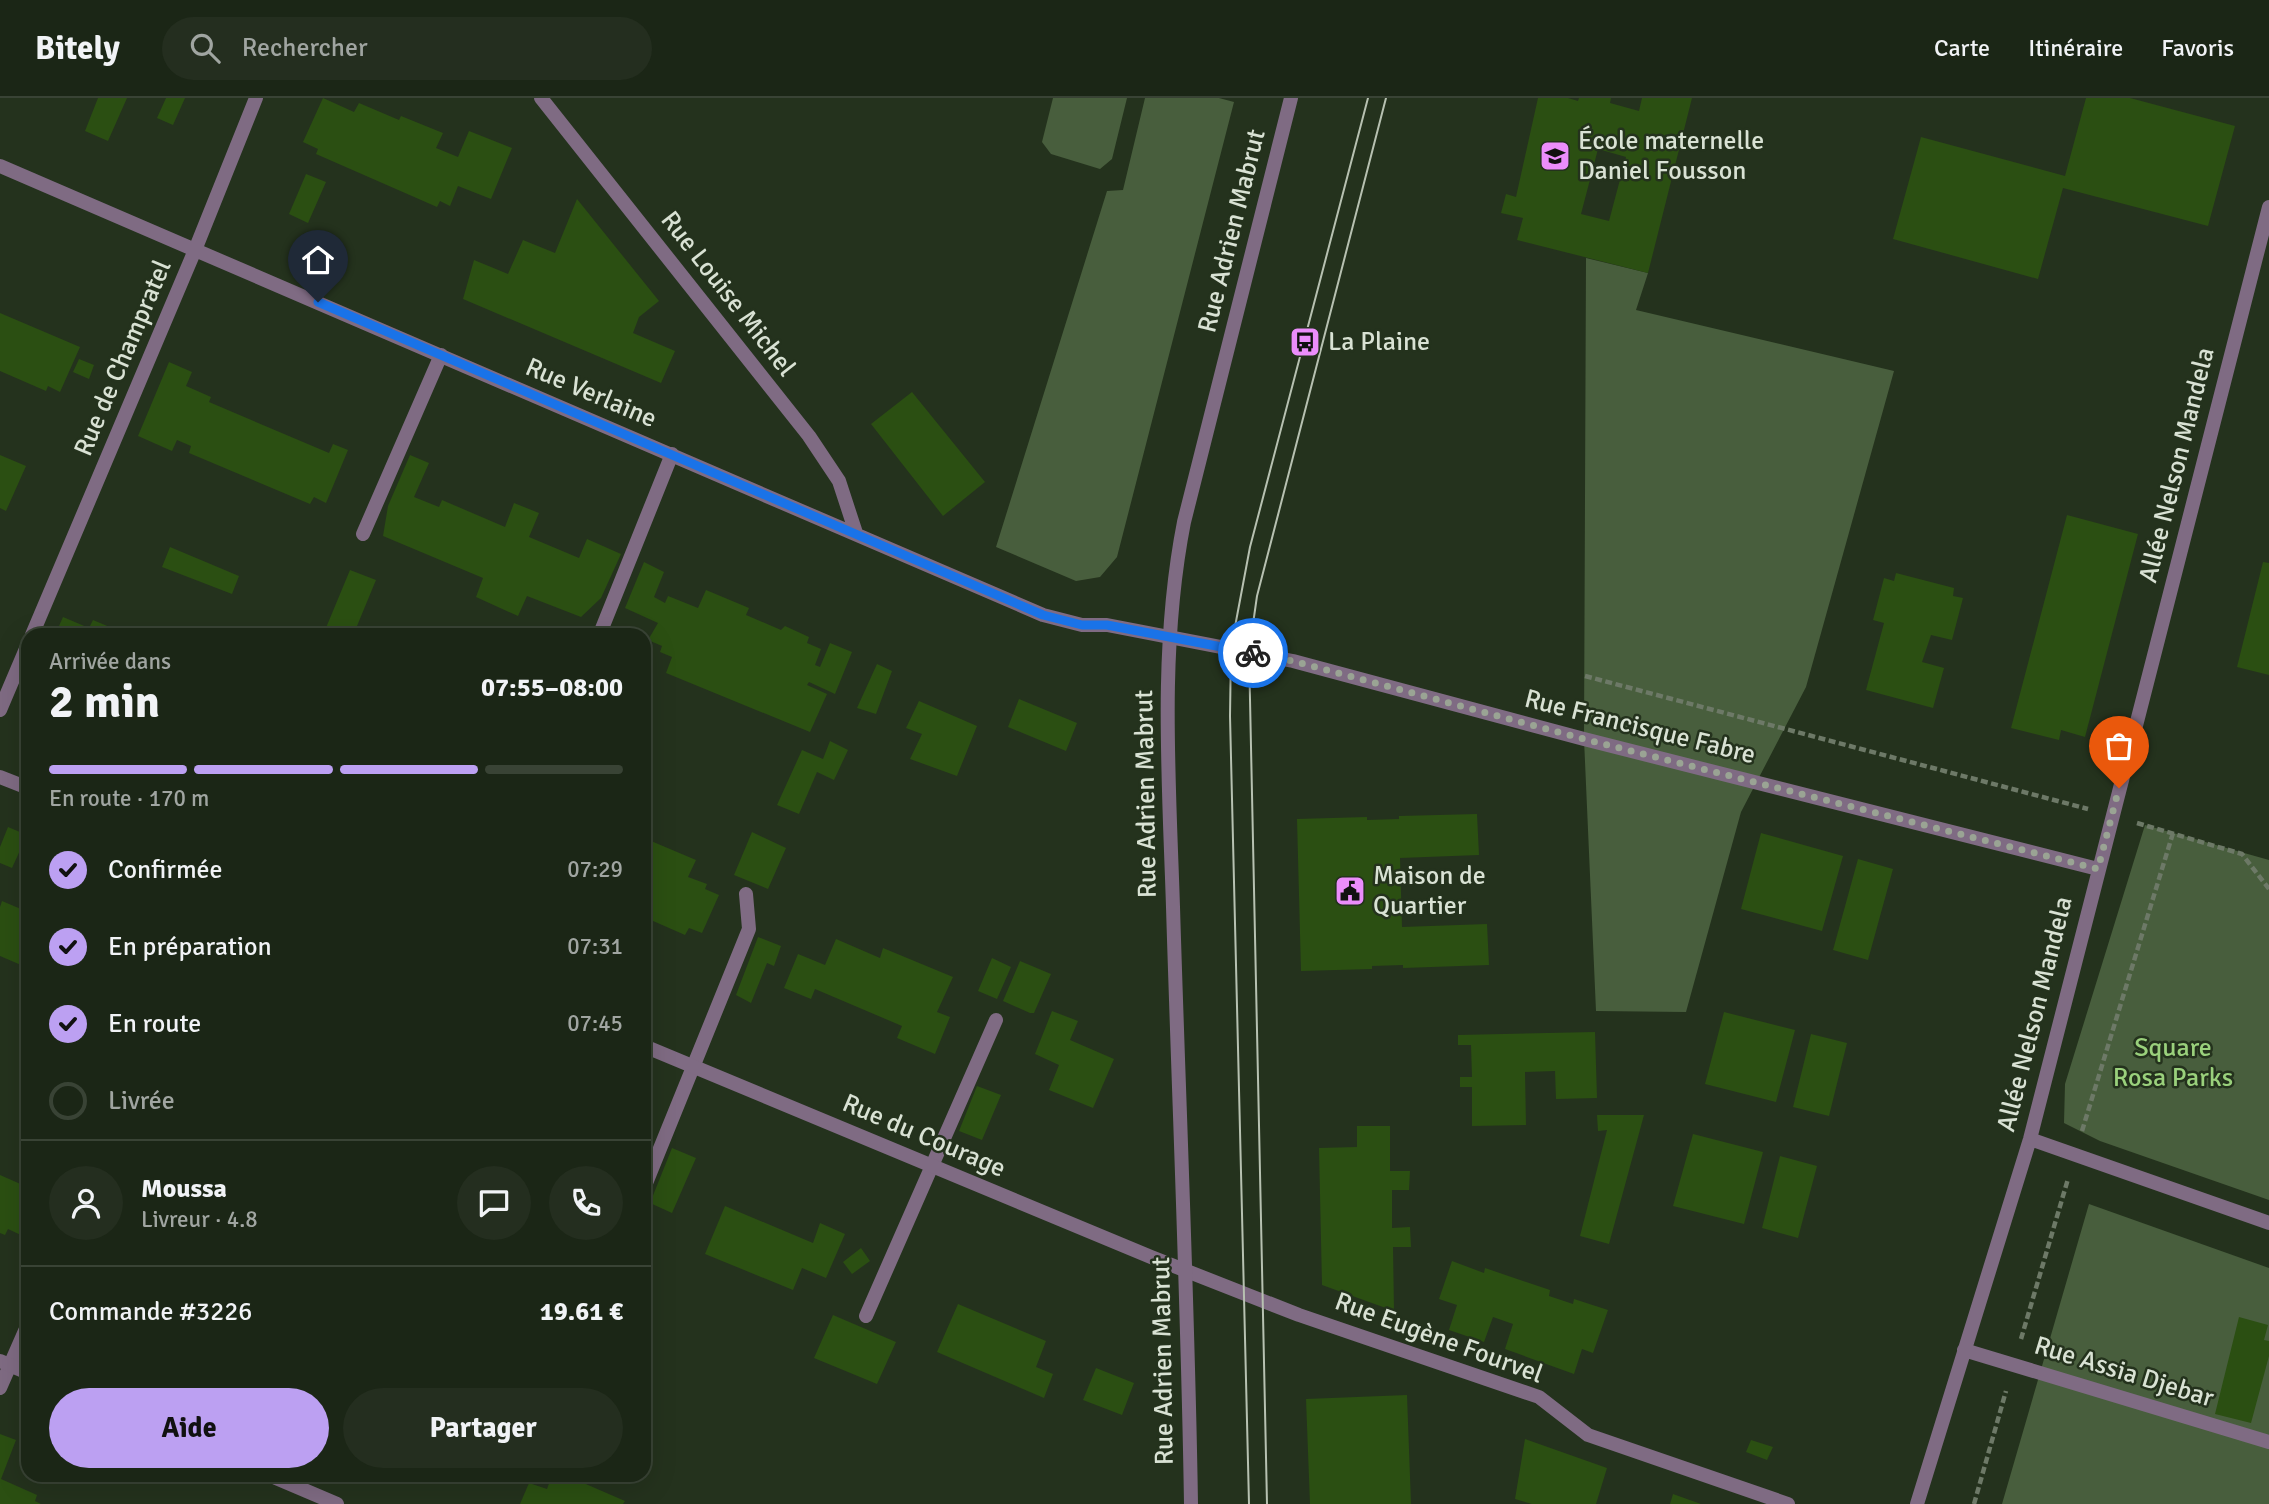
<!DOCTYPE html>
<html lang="fr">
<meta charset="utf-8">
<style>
body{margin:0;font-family:Signika,sans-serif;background:#242e1f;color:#f1f3f6;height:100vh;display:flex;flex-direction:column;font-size:26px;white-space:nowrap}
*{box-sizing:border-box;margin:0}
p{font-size:23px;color:#a0a5a1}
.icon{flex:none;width:38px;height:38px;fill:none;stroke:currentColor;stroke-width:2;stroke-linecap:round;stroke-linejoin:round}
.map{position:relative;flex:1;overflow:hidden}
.drawer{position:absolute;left:21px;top:530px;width:630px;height:854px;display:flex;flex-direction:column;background:#1b2616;border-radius:21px;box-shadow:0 7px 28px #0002,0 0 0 2px #394335}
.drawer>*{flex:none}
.pin{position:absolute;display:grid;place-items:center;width:60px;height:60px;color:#fff;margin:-72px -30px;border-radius:50% 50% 50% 0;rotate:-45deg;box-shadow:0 0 7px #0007}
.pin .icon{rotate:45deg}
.courier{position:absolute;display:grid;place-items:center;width:70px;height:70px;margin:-35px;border:5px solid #1a73e8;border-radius:50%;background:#fff;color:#222;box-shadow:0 2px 9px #0007}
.headline em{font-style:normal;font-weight:700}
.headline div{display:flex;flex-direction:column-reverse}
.headline{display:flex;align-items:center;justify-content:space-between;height:119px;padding:0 28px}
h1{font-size:46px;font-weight:700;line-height:52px}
.bar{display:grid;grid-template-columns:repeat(4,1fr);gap:10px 7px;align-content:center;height:84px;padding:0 28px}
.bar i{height:9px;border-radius:5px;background:#394335}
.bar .on{background:#bca0f2}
.bar p{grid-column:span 4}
.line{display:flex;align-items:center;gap:18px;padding:0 28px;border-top:2px solid #394335}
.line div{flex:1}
.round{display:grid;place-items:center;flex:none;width:74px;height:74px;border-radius:37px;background:#242e1f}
ol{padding:0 28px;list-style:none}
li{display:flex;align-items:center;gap:21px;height:77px}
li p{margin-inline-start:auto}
li .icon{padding:7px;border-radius:50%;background:#bca0f2;color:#111;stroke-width:4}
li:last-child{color:#a0a5a1}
li i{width:38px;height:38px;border:4px solid #394335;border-radius:50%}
.button{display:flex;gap:14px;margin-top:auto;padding:14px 28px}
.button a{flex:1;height:80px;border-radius:42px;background:#bca0f2;color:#111;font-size:28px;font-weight:700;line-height:80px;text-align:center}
.button a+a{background:#242e1f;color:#f1f3f6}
header{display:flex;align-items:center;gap:42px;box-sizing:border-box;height:98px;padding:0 35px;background:#1b2616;border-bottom:2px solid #394335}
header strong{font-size:33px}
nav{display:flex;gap:38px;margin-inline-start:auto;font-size:24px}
.search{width:490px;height:63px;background:#242e1f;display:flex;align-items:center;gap:18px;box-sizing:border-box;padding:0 24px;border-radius:38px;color:#a0a5a1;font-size:26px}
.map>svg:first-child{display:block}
.green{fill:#485e3d}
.building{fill:#2b4f12;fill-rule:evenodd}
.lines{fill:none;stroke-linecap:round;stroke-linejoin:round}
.path{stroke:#6d7967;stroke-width:4.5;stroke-dasharray:7 3.5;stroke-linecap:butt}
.service{stroke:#7f6b83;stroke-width:14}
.minor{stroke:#7f6b83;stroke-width:14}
.tertiary{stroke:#7f6b83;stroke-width:14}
.tram{stroke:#b7c1b1;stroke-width:2}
.done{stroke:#9aa494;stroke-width:7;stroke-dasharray:0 12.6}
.route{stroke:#1a73e8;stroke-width:9}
.labels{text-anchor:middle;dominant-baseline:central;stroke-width:5;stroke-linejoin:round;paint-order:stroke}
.poi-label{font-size:26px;fill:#d9e2d4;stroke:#24321d;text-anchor:start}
.street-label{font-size:26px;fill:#d9e2d4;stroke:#24321d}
.park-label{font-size:26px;fill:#9ad17c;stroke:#24321d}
</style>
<header>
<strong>Bitely</strong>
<div class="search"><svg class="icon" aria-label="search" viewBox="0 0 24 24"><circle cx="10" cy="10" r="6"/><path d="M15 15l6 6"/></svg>Rechercher</div>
<nav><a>Carte</a><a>Itinéraire</a><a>Favoris</a></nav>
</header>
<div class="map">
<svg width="2269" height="1406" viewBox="0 0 2269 1406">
<rect width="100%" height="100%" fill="#24321d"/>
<path class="green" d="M1053,0H1127L1112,61L1100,71L1051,56L1042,44Z
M1145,0H1219L1234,4L1117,459L1100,479L1076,483L996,449L1107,93L1123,92Z
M1586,160L1648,175L1636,212L1894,273L1806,589L1741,714L1686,914L1596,913L1584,641Z
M2145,727L2269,762V1102L2100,1043L2064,1025L2065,986Z
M2089,1106L2269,1170V1406H2002Z"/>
<path class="building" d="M98,0H127L108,43L85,33Z
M166,0H185L173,27L157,20Z
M323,0L354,14L359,5L399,22L401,18L443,35L436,50L458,59L469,33L512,50L491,101L458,88L450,108L440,103L437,109L316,56L318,51L303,44Z
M1538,0H1568L1578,3L1579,0H1611L1610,5L1639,13L1642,0H1692L1648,175L1517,142L1523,120L1501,115L1506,96L1516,99ZM1598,51L1626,59L1609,123L1581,116Z
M2086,0H2130L2235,28L2208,128L2063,90L2038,181L1893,141L1921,39L2065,78Z
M306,76L326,84L308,125L289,116Z
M577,101L659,203L639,219L633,235L675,253L661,285L463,201L474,162L508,176L523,142L555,155Z
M0,215L80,249L60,294L48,288L46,293L0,273Z
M79,261L94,267L89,281L73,274Z
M169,264L192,274L186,288L211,299L209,304L329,355L333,346L348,352L326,405L314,399L310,406L189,355L191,348L177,342L172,353L138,338Z
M912,294L985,384L943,418L871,326Z
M0,357L26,368L6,413L0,410Z
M410,357L429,365L414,399L439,409L442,402L505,429L514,405L539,415L529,439L579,460L587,441L621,456L601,500L581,519L527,498L518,518L476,499L483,480L383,438L388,408Z
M2067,417L2138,436L2085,639L2061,632L2059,642L2011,630Z
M170,449L239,478L232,496L162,469Z
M644,464L664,474L654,499L665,505L668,498L698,510L706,492L749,510L746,517L781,532L785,528L809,539L807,545L821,551L815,567L820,569L830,545L852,554L835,596L809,584L807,587L827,596L810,634L666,575L672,559L660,554L662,548L648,542L658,525L625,510Z
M2263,464L2269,465V577L2237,569Z
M350,472L376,482L357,528L363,531L361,537H323Z
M1896,475L1954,490L1953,498L1963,500L1952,542L1931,537L1922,564L1944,570L1933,610L1866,592L1884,525L1873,522L1884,480L1894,483Z
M63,519L89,530L93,522L112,530L109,537H55Z
M877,566L892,573L876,616L857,610Z
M1019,601L1077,625L1066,653L1008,629Z
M919,603L977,628L957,678L910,661L922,636L906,630Z
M830,643L848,652L834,682L817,674L799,716L777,707L802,652L823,661Z
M1477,716L1479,757L1400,760L1402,829L1487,826L1489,867L1403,870V867L1372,868V871L1301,873L1297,721L1367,719V722L1399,721V718Z
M8,729L27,737L12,770L0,765V749Z
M752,734L786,750L768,791L734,777Z
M1761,735L1843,758L1822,833L1741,811Z
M651,743L696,762L688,779L707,786L705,791L719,797L702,835L689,830L685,837L644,819V761Z
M1858,761L1893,771L1868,862L1833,852Z
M2,803L28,814V870L0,858V809Z
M758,839L781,848L774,868L767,865L751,905L736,897Z
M836,841L880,860L883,850L953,879L937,914L950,919L935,956L897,940L902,928L815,891L811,901L784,890L798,856L825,867Z
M992,860L1011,869L997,901L978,893Z
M1020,863L1051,876L1034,915H1030L1003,903Z
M1052,913L1078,923L1070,942L1114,961L1093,1010L1049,992L1059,967L1035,956Z
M1724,914L1795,932L1776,1004L1705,986Z
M1595,934L1597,1000L1556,1001L1555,973L1525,974L1526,1027L1472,1028V989H1460V979H1472L1471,947H1458V937Z
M1811,936L1847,945L1829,1018L1793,1009Z
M977,988L1001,997L982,1042L959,1033Z
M1597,1017H1644L1609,1146L1580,1138L1607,1032L1598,1033Z
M1357,1028H1390V1073H1410L1409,1092H1392V1130L1410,1129L1411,1149H1393L1394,1213L1322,1187L1319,1050L1357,1049Z
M1693,1036L1763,1054L1744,1126L1673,1108Z
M672,1050L696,1060L672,1115L650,1105Z
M1780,1058L1817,1068L1798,1140L1762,1130Z
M0,1077L25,1088L24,1093L28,1095V1126L23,1138L8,1131L5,1137L0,1135Z
M725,1108L813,1145L820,1125L845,1136L826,1180L802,1170L793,1192L705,1156Z
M861,1150L870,1163L852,1176L843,1164Z
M1452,1163L1484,1175L1485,1170L1550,1192L1549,1198L1573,1206L1574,1201L1608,1212L1593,1255L1582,1251L1574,1276L1505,1251L1513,1226L1493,1219L1484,1244L1449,1232L1457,1207L1439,1201Z
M958,1206L1046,1243L1036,1269L1053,1276L1044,1300L937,1254Z
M833,1217L896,1244L877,1286L814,1260Z
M2239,1219L2268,1227L2264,1242L2269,1243V1258L2251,1325L2215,1316Z
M1096,1270L1134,1285L1122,1317L1083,1302Z
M1407,1297L1411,1406H1310L1306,1301Z
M0,1336L16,1342L1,1381L37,1397L35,1403L41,1406H0Z
M1525,1341L1607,1370L1596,1406H1532L1515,1401Z
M1751,1342L1773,1349L1767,1362L1746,1354Z
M552,1377H565L625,1403L623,1406H520L529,1385L547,1391Z
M1673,1396L1701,1406H1670Z"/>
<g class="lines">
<path class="path" d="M1585,578L2088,711
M2137,725L2242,756L2269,791
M2082,1033L2173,735
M2021,1241L2068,1081
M1974,1406L2006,1293"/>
<path class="service" d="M363,436L441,257
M601,533L672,356
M644,1090L749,831L746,796
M866,1218L996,922
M0,1290L28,1226"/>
<path class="minor" d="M541,0L809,338L839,383L856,435
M0,68L1043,517L1082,527H1107L1293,563L1584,641L2098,771
M32,537L195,152L256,0
M0,612L28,546
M0,679L28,690
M644,948L1151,1159L1299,1217L1539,1299L1588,1337L1788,1406
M2030,1041L2269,1125
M1964,1252L2269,1344
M0,1263L28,1275
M269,1377L337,1406
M1917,1406L2030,1041L2269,109"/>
<path class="tertiary" d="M1191,1406C1188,1207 1179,1008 1173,809C1169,681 1159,551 1184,424C1220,283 1255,141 1291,0"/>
<path class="tram" d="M1249,1406L1230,618L1231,550L1250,449L1368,0
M1267,1406L1249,554L1257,498L1386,0"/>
</g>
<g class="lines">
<path class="done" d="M1253,555L1293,563L1584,641L2098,771L2119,690"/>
<path class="route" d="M318,204L1043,517L1082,527H1107L1253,555"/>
</g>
<defs>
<g id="school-square" transform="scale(1.575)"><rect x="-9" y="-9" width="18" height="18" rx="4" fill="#eb8dfb" stroke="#24321d"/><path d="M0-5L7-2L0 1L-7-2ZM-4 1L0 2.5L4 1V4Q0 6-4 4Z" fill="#111"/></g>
<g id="bus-square" transform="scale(1.575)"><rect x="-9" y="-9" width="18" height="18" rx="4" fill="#eb8dfb" stroke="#24321d"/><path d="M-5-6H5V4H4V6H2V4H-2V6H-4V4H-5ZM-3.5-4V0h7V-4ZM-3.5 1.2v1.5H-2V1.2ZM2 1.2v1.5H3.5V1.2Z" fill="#111"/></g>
<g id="civic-square" transform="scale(1.575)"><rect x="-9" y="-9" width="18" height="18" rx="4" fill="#eb8dfb" stroke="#24321d"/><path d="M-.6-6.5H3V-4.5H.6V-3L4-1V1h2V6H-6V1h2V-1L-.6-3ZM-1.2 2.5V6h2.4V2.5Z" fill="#111"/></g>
</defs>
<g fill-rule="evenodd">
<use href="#school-square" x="1555" y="58"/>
<use href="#bus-square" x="1305" y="244"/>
<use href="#civic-square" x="1350" y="793"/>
</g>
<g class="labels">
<g class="poi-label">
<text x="1578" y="43">École maternelle<tspan x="1578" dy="30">Daniel Fousson</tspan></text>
<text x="1328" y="244">La Plaine</text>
<text x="1373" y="778">Maison de<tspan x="1373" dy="30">Quartier</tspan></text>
</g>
<g class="street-label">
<text transform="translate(1232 133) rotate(-76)">Rue Adrien Mabrut</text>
<text transform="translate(728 196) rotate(52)">Rue Louise Michel</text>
<text transform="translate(123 260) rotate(-67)">Rue de Champratel</text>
<text transform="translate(591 295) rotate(23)">Rue Verlaine</text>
<text transform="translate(2177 367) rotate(-76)">Allée Nelson Mandela</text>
<text transform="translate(1640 629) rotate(14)">Rue Francisque Fabre</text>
<text transform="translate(1146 696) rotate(-91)">Rue Adrien Mabrut</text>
<text transform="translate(2035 916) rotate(-76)">Allée Nelson Mandela</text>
<text transform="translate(924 1038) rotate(23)">Rue du Courage</text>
<text transform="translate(1439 1240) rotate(20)">Rue Eugène Fourvel</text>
<text transform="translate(1163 1263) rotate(-91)">Rue Adrien Mabrut</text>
<text transform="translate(2124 1274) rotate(17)">Rue Assia Djebar</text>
</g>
<g class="park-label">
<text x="2173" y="950">Square<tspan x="2173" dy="30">Rosa Parks</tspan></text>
</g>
</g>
</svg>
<div class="pin" style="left:2119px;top:690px;background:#ea580c"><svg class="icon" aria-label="bag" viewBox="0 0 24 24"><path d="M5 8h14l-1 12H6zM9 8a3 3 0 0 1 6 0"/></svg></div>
<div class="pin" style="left:318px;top:204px;background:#1f2937"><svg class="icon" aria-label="home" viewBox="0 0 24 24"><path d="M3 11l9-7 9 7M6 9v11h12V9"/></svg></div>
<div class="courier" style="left:1253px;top:555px"><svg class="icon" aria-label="bike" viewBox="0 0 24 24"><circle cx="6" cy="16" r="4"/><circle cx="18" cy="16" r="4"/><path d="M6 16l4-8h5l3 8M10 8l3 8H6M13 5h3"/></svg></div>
<section class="drawer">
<div class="headline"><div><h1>2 min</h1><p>Arrivée dans</p></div><em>07:55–08:00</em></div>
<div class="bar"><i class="on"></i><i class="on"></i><i class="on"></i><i></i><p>En route · 170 m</p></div>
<ol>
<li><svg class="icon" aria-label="check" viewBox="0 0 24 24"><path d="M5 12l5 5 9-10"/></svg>Confirmée<p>07:29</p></li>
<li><svg class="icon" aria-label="check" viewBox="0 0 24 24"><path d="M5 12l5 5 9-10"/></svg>En préparation<p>07:31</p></li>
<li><svg class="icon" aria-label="check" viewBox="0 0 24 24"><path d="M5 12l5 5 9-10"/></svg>En route<p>07:45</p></li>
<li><i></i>Livrée</li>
</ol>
<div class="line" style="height:126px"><a class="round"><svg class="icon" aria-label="person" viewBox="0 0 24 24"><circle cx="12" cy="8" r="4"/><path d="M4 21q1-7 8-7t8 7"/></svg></a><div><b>Moussa</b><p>Livreur · 4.8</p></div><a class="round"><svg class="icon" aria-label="chat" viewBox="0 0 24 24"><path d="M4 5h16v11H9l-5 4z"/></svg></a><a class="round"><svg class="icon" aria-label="phone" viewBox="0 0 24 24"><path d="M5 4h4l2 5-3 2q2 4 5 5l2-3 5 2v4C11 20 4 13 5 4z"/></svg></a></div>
<div class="line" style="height:91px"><div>Commande #3226</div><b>19.61 €</b></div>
<div class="button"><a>Aide</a><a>Partager</a></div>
</section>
</div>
